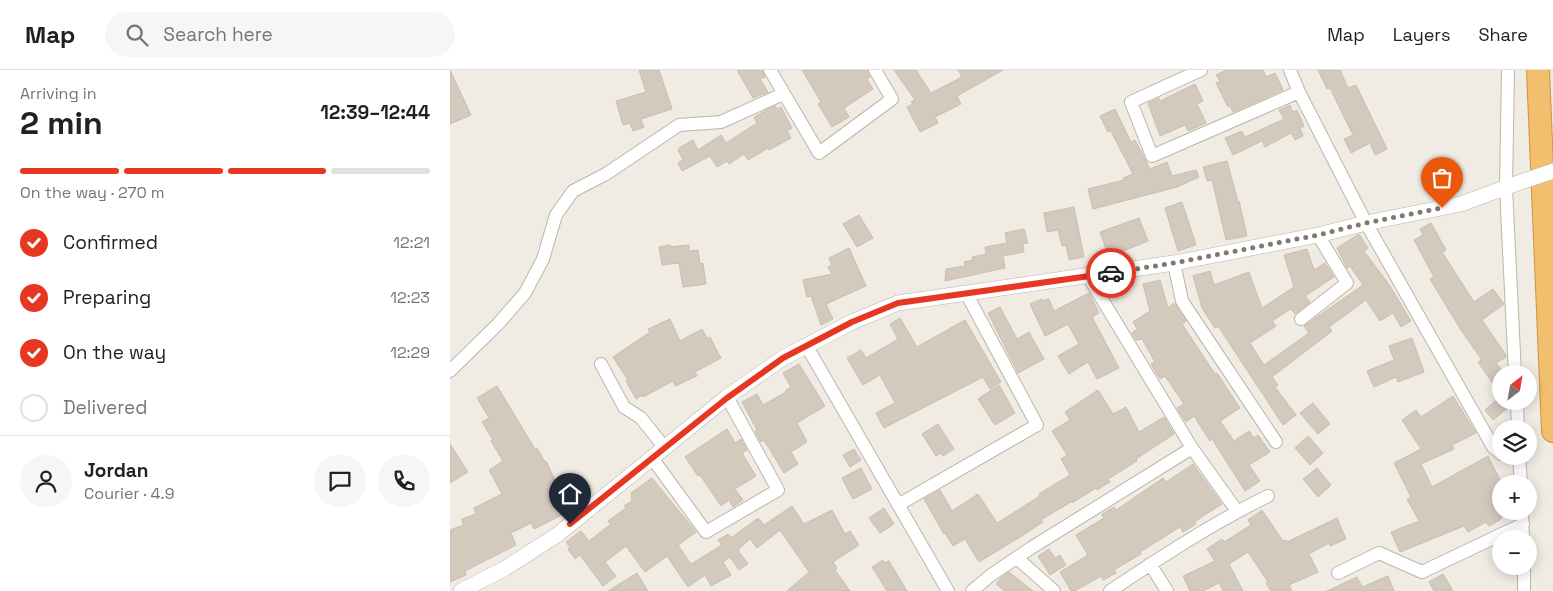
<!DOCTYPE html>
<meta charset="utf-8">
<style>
body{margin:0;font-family:"Space Grotesk",sans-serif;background:#f6f6f6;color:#202124;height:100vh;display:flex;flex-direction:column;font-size:19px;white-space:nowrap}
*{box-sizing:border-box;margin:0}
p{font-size:16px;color:#757577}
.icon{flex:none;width:28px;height:28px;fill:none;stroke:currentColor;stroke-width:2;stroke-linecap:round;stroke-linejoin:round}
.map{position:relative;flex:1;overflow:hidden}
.side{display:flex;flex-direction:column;background:#fff;width:450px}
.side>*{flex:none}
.needle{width:32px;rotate:31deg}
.buttons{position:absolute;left:1042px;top:295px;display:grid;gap:10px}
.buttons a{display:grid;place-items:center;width:45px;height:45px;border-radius:50%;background:#fff;box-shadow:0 2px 12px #0003;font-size:25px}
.pin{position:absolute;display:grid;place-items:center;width:42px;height:42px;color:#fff;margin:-51px -21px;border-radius:50% 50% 50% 0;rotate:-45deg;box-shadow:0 0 5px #0007}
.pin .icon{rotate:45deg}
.courier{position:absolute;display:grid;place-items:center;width:50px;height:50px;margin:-25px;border:4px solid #e73723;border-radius:50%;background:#fff;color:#222;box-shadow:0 1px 6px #0007}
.headline em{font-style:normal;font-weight:700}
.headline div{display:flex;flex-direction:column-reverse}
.headline{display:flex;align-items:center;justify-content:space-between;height:85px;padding:0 20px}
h1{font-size:32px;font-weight:700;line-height:38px}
.bar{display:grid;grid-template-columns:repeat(4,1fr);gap:8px 5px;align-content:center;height:60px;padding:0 20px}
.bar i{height:6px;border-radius:4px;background:#e0e0e0}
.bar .current{background:#e73723}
.bar p{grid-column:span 4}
.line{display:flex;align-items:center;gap:12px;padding:0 20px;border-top:1px solid #e0e0e0}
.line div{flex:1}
.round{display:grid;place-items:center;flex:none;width:52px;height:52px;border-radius:26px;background:#f6f6f6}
ol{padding:0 20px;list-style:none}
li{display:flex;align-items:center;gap:15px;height:55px}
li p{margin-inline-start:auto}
li .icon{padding:5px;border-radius:50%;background:#e73723;color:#fff;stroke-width:4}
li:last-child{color:#757577}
li i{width:28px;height:28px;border:2px solid #e0e0e0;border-radius:50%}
header{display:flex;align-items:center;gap:30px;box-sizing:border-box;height:70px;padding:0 25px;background:#fff;border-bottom:1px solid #e0e0e0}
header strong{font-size:24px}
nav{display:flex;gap:28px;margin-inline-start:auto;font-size:18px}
.search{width:350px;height:45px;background:#f6f6f6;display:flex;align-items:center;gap:12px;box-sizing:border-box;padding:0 18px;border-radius:28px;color:#757577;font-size:19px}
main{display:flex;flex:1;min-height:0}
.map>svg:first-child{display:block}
.building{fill:#d3c9bd;stroke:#cabeae}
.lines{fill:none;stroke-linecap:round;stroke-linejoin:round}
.minor-casing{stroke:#bdb5aa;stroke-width:14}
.tertiary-casing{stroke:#bdb5aa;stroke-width:16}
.motorway-casing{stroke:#cf933e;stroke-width:24}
.minor{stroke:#fff;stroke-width:12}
.tertiary{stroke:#fff;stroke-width:15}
.motorway{stroke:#f1bf6d;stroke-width:22}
.tertiary-bridge-casing{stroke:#bdb5aa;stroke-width:16;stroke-linecap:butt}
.tertiary-bridge{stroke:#fff;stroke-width:15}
.done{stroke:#7e7971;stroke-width:5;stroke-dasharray:0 9}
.route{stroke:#e73723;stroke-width:6}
</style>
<header>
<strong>Map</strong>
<div class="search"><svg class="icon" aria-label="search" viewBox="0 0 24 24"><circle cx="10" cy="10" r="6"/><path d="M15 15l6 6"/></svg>Search here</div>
<nav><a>Map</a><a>Layers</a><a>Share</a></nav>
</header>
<main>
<section class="side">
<div class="headline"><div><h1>2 min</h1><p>Arriving in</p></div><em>12:39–12:44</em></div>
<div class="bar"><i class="current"></i><i class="current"></i><i class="current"></i><i></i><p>On the way · 270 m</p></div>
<ol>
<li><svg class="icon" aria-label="check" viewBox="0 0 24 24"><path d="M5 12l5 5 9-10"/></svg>Confirmed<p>12:21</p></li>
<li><svg class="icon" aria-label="check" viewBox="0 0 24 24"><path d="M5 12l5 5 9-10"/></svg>Preparing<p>12:23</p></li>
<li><svg class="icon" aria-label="check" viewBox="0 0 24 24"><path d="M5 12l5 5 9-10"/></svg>On the way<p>12:29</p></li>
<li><i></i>Delivered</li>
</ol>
<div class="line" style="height:90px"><a class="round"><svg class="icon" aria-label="person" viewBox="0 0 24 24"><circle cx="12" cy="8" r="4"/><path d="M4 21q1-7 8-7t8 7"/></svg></a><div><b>Jordan</b><p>Courier · 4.9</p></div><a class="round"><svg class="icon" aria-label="chat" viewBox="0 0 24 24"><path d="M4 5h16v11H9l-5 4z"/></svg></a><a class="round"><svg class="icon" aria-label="phone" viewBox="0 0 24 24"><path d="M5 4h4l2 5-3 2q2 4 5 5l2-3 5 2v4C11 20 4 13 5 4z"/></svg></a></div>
</section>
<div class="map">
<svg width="1103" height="521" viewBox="0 0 1103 521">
<rect width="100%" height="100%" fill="#f0ebe3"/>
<path class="building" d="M0,0L21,45L0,54Z
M189,0H209L222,39L191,49L194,57L183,61L180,53L173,55L166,31L196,22Z
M287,0H312L315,7L310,9L318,22L303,28Z
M352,0H417L420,7L417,9L423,19L394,38L399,47L382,57L368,34L371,32Z
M444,0H466L481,23L512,7L508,0H553L507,26L511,34L485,47L488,53L470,62L457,37L463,34L461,32L465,30Z
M776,0H813L816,7L825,3L833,20L783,42L780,36L778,37L766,13L770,11L766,5Z
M868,0H890L898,18L906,15L937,79L925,85L920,73L901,83L894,69L903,65L880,18L877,19Z
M745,14L753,31L747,34L756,53L738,61L735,55L710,66L698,33L709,28L710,31Z
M840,35L843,42L847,40L854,56L850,58L853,66L845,70L841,63L815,77L812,71L783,85L775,68L792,61L795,67L834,49L829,40Z
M325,36L327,39L331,37L342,58L337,61L341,68L319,80L318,78L298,90L294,84L279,94L277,91L267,97L260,86L232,101L228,93L233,90L228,80L230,79L229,78L243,70L248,80L271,65L276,73L307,53L304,47Z
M665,39L681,72L685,70L700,99L717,92L722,106L746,100L749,107L727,117L643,139L638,119L674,110L673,108L683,104L661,61L658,62L650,46Z
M777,91L788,132L789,131L797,166L776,170L762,110L757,111L753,97Z
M732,132L746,175L728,181L715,138Z
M624,137L634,187L619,190L616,175L612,176L608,160L597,162L594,143Z
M409,145L423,168L407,177L393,154Z
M689,148L698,171L676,180L658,185L650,162Z
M981,153L996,180L992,182L1024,232L1043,219L1054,234L1032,250L1056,285V287L1046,293L1051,299V325L1028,292L1032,290L1011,260L980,209L984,207L964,170L973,165L970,159Z
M574,159L578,173L573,174L574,182L553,186L555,198L495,211L496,199L515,196L514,192L523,190L522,187L536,184L535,177L557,173L555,163Z
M909,164L918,178L914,181L940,216L961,251L951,257L943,243L930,251L916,230L879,257L882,261L822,307L828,315L825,317L846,345L833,355L768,256L765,258L752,238L743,206L760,201L764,215L799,202L812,238L844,217L834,185L857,179L864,200L875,193L884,207L855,226L860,232L845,244L841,239L822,251L826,256L800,273L814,295L859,263L854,256L913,215L900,196L897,198L887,178Z
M220,175V177L239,175V181L248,180L250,194L253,193L256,214L233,217L229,193L212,195L209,177Z
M399,178L416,216L376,234L383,249L371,255L361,226L357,227L353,210L382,204L378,197L382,195L379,188Z
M710,210L718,238L724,233L736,251L732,254L765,304L767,303L790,338L770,351L784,371L799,361L804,368L808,365L820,382L799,395L810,411L795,421L762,369L760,371L744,346L736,352L727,338L734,334L715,306L710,309L701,294L705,292L692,269L686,270L682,263L687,259L683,252L700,241L693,214Z
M639,223L649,243L642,247L669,298L647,309L638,292L619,304L608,286L629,274L618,254L595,266L580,234L592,229V231L599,229L604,241Z
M550,237L567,269L579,262L594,289L568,303L538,243Z
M450,248L467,277L515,250L551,312L540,319L533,307L434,358L426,343L445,333L430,305L413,315L397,288L411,280L416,288L448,269L440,254Z
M220,249L230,271L252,259L257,268L260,267L271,288L245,302L247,306L225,316L223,311L193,327L192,325L186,329L176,311L178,310L163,287L200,262L198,259Z
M962,268L974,302L948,312L946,307L924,317L917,301L944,290L939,276Z
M349,294L375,336L347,353L357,372L341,382L348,394L334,403L314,370L311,372L305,361L307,360L292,332L307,324L313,335L336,322L335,321L341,317L333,303Z
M549,315L565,343L545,355L528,329Z
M47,316L85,379L87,378L95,392L96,391L120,441L84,459L81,453L61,463L66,475L15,501L16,505L0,512V460L13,455L12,449L26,444L24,438L52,424L39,400L53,391L41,371L43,370L32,352L39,348L27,328Z
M648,320L663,344L676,337L689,362L714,347L724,364L686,389L687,391L658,409L660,412L647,420L646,418L622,433L621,432L591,450L593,452L570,467L529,492L515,469L503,476L495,463L494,464L474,429L490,420L502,441L528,424L547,453L568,440L590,426L589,424L620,405L611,389L617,385L602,361L620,350L615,342Z
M1003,326L1026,363L1002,375L1004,379L971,394L982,417L1038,386L1051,412V449L1039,456L1036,452L1018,462L1014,456L950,482L941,462L969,451L957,429L961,427L944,393L971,379L952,350L966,340L971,347Z
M1045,331H1059V337L1043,350L1035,340Z
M863,333L880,354L868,364L850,343Z
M488,354L504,379L493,386L491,383L486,386L472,364Z
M277,359L285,373L291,369L297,380L292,383L306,406L285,419L293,430L283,437L279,430L271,436L250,405L248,406L235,387Z
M858,366L873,383L860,395L845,378Z
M0,374L18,402L0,413Z
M404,379L411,390L400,397L393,385Z
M743,394L772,434L744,452L746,454L733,462L730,457L690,482L691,484L664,500L666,503L653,510L651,506L625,521H621L610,502L638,485L626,465L654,448L652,444L664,437L666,440L713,408L716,412Z
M411,398L422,419L403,429L392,408Z
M867,398L881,415L868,427L853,409Z
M202,408L246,462L228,475L241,494L272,475L268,470L278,464L281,468L308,448L314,455L342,436L354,454L382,440L395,464L400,461L409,475L383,492L387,498L385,500L400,521H337L359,502L330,460L307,478L300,469L288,480L298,494L289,500L280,487L273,492L281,505L261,516L255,505L238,517L217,486L195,502L176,476L155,492L166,506L153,516L130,485L125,489L118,479L120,478L116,472L131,461L139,471L161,454L158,451L176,438L174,436L182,431L181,423Z
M434,438L444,454L430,463L419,448Z
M812,440L833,471L836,470L837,472L887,448L896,469L880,476L879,473L859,484L868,502L839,515L842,521H821L816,513L818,512L798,482L779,494L793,521H773L769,513L753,521H740L733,506L765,491L757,479L772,469L774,472L801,455L798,450Z
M599,479L605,488L610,485L616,495L600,505L588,486Z
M433,490L435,493L439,491L457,521H437L422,497Z
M559,502L583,521H555L546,514L551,508Z
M187,503L198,521H158Z
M993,504L1003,521H984L979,512Z
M938,506L944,521H877L907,507L912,517Z"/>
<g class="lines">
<g class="minor-casing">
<path id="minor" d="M320,0L369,83L442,29L425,0
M751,0L681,32L702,86L849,22
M840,0L849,22L916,153L1043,377L1051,384
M1058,0L1056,118L1065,304
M724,193L732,231L826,372
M638,206L742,378L787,441
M851,249L897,213L868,165
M356,275L498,521
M151,294L174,337L191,348L215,378
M0,301L48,254L75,223L93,189L106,145L123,121L156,104L229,55L271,52L333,24
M1067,331L1068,359
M1069,386L1071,414
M202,388L256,462L328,420L277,327
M448,435L587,355L516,223
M1072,441L1073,469
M567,488L604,521
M700,494L717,521
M1074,496V521
M888,503L929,483L972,502L1073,454
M522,521L541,505L581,478L742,378
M660,521C711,487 763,453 818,426"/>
</g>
<g class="tertiary-casing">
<path id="tertiary" d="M11,521L54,499L107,465L277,327L333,288L402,252L448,233L724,193L868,165L916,153L1011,134L1065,114"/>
</g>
<g class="motorway-casing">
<path id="motorway" d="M1088,0L1103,361"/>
</g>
<use href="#minor" class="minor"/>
<use href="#tertiary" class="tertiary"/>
<use href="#motorway" class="motorway"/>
<g class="tertiary-bridge-casing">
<path id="tertiary-bridge" d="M1065,114L1103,101"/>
</g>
<use href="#tertiary-bridge" class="tertiary-bridge"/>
</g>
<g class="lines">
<path class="done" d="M661,203L724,193L868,165L916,153L992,138"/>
<path class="route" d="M120,454L277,328L333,288L402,252L448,233L661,203"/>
</g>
</svg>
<div class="buttons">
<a><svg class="needle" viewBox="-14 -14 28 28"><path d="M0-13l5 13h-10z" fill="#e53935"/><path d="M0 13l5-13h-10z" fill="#757577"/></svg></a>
<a><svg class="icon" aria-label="layers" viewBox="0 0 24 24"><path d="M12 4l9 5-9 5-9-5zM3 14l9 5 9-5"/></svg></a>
<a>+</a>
<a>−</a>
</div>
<div class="pin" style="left:992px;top:138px;background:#ea580c"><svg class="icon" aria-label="bag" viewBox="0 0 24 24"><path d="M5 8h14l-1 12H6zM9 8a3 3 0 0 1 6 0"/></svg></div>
<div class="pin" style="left:120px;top:454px;background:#1f2937"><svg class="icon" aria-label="home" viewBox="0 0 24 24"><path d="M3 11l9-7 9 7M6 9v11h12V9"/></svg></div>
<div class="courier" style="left:661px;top:203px"><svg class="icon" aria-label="car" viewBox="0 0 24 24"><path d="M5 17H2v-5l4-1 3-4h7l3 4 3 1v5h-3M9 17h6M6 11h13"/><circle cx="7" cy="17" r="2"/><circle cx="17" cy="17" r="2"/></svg></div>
</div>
</main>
